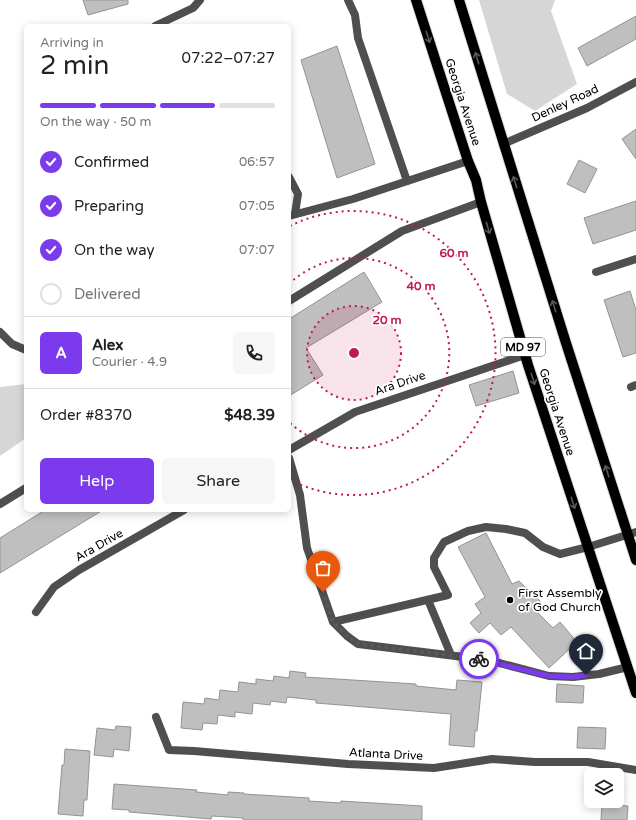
<!DOCTYPE html>
<meta charset="utf-8">
<style>
body{margin:0;font-family:"Varela Round",sans-serif;background:#f6f6f6;color:#222;height:100vh;display:flex;flex-direction:column;font-size:15px;white-space:nowrap}
*{box-sizing:border-box;margin:0}
p{font-size:13px;color:#767676}
.icon{flex:none;width:22px;height:22px;fill:none;stroke:currentColor;stroke-width:2;stroke-linecap:round;stroke-linejoin:round}
.map{position:relative;flex:1;overflow:hidden}
.details{position:absolute;left:24px;top:24px;width:267px;height:488px;display:flex;flex-direction:column;background:#fff;border-radius:6px;box-shadow:0 2px 10px #0003}
.details>*{flex:none}
.fabs{position:absolute;left:584px;top:768px;display:grid;gap:8px}
.fabs a{display:grid;place-items:center;width:40px;height:40px;border-radius:6px;background:#fff;box-shadow:0 2px 10px #0003;font-size:20px}
.pin{position:absolute;display:grid;place-items:center;width:34px;height:34px;color:#fff;margin:-41px -17px;border-radius:50% 50% 50% 0;rotate:-45deg;box-shadow:0 0 4px #0007}
.pin .icon{rotate:45deg}
.courier{position:absolute;display:grid;place-items:center;width:40px;height:40px;margin:-20px;border:3px solid #7c3aed;border-radius:50%;background:#fff;color:#222;box-shadow:0 1px 5px #0007}
.summary em{font-style:normal;font-weight:600}
.summary div{display:flex;flex-direction:column-reverse}
.summary{display:flex;align-items:center;justify-content:space-between;height:68px;padding:0 16px}
h1{font-size:26px;font-weight:600;line-height:30px}
.bar{display:grid;grid-template-columns:repeat(4,1fr);gap:6px 4px;align-content:center;height:48px;padding:0 16px}
.bar i{height:5px;border-radius:3px;background:#e0e0e0}
.bar .on{background:#7c3aed}
.bar p{grid-column:span 4}
.line{display:flex;align-items:center;gap:10px;padding:0 16px;border-top:1px solid #e0e0e0}
.line div{flex:1}
.round{display:grid;place-items:center;flex:none;width:42px;height:42px;border-radius:6px;background:#f6f6f6}
ol{padding:0 16px;list-style:none}
li{display:flex;align-items:center;gap:12px;height:44px}
li p{margin-inline-start:auto}
li .icon{padding:4px;border-radius:50%;background:#7c3aed;color:#fff;stroke-width:4}
li:last-child{color:#767676}
li i{width:22px;height:22px;border:2px solid #e0e0e0;border-radius:50%}
.action{display:flex;gap:8px;margin-top:auto;padding:8px 16px}
.action a{flex:1;height:46px;border-radius:6px;background:#7c3aed;color:#fff;font-size:16px;font-weight:600;line-height:46px;text-align:center}
.action a+a{background:#f6f6f6;color:#222}
.map>svg:first-child{display:block}
.green{fill:#d6d6d6}
.building{fill:#bfbfbf;stroke:#939393}
.lines{fill:none;stroke-linecap:round;stroke-linejoin:round}
.primary-casing{stroke:#dbdbdb;stroke-width:12}
.lane{stroke:#4f4f4f;stroke-width:8}
.street{stroke:#4f4f4f;stroke-width:8}
.primary{stroke:#000;stroke-width:10}
.oneway{stroke:#595959}
.done{stroke:#595959;stroke-width:4;stroke-dasharray:0 7.2}
.route{stroke:#7c3aed;stroke-width:5}
.ring{fill:none;stroke:#c2185b;stroke-width:2;stroke-dasharray:2 4}
.poi-dot{fill:#000;stroke:#fff;stroke-width:1.5}
.labels{text-anchor:middle;dominant-baseline:central;stroke-width:3.5;stroke-linejoin:round;paint-order:stroke}
.shield{fill:#fff;stroke:#4c4c4c;stroke-width:1}
.shield-label{font-size:11px;font-weight:bold;fill:#000}
.street-label{font-size:12px;fill:#000;stroke:#fff}
.poi-label{font-size:12px;fill:#000;stroke:#fff;text-anchor:start}
.centre{fill:#c2185b;stroke:#fff;stroke-width:2}
.ring-label{font-size:12px;text-anchor:middle;font-weight:bold;fill:#c2185b;stroke:#fff;stroke-width:3.5;stroke-linejoin:round;paint-order:stroke}
</style>
<div class="map">
<svg width="636" height="820" viewBox="0 0 636 820">
<rect width="100%" height="100%" fill="#fff"/>
<path class="green" d="M479,0H555L551,11L577,84L535,111L507,94Z
M26,384V438L0,456V387Z"/>
<path class="building" d="M83,0H128V4L88,15Z
M636,16V39L587,66L578,48Z
M337,46L375,164L337,178L301,60Z
M636,129V159L622,139Z
M579,160L597,169L585,193L567,184Z
M636,201V230L593,244L584,218Z
M364,272L382,302L306,348L323,375L289,396V319Z
M630,291L636,310V353L623,357L604,300Z
M513,371L519,393L476,406L469,385Z
M45,510H103L0,573V538Z
M486,533L512,584L519,581L542,603L535,610L553,628L560,622L577,642L549,668L511,627L501,635L490,623L479,633L470,623L481,613L475,604L485,597L458,547Z
M290,671L306,673L305,677L400,683L416,684V686L456,690L457,680L482,682L477,731H475L474,747L449,745L451,714L316,703V700L287,697L286,703L271,701L270,705L253,703L252,714L235,712V717L218,715L217,724L203,723L202,730L181,728L183,702L204,704L205,698L219,700L220,690L238,692L239,682L256,684V679L273,681L274,676L289,678Z
M557,684L584,686L583,703L556,702Z
M116,726L131,727L129,751L114,749L113,757L94,755L97,728L115,730Z
M578,727L606,728L605,749L577,748Z
M65,749L90,751L87,800H84L83,816L58,814L62,765H64Z
M114,784L197,790L196,792L228,795V792L244,793V794L309,798V801L341,803V801L422,806V820H243V818L212,816L211,819L129,812V810L112,809Z
M602,804L628,806L627,820H601Z"/>
<g class="lines">
<g class="primary-casing">
<path id="primary" d="M416,0L468,161L476,180L481,202L528,365L636,693
M459,0L566,343L636,560"/>
</g>
<path class="lane" d="M348,0L355,15L358,38L407,181
M155,26L193,8L200,0
M596,272L636,259
M289,301L402,231L481,202
M0,332L12,344L26,350
M631,387L636,385
M289,458L300,495L307,548L333,622
M0,504L26,488
M588,547L560,554L543,547L525,533L506,529L486,527L468,531L444,542L434,558V567L448,595L333,622L347,636L358,644L488,660L549,676L573,677L599,674L628,667
M428,600L451,655"/>
<path class="street" d="M503,144L587,108L636,82
M289,177L298,194L295,214
M289,216L353,199L468,161
M289,450L355,412L525,355
M588,547L636,532
M36,612L54,587L79,570L184,510
M156,717L169,750L194,751L348,764L434,768L492,759L535,762H588L636,770"/>
<use href="#primary" class="primary"/>
</g>
<defs><path id="oneway-shaft" d="M-6 0H5M1.5-3L5.5 0L1.5 3" fill="none" stroke-width="1.6" stroke-linecap="round" stroke-linejoin="round"/></defs>
<g class="oneway">
<use href="#oneway-shaft" transform="translate(428 37) rotate(72)"/>
<use href="#oneway-shaft" transform="translate(477 58) rotate(-107)"/>
<use href="#oneway-shaft" transform="translate(515 182) rotate(-107)"/>
<use href="#oneway-shaft" transform="translate(488 228) rotate(74)"/>
<use href="#oneway-shaft" transform="translate(554 306) rotate(-107)"/>
<use href="#oneway-shaft" transform="translate(533 379) rotate(72)"/>
<use href="#oneway-shaft" transform="translate(607 471) rotate(-108)"/>
<use href="#oneway-shaft" transform="translate(573 503) rotate(72)"/>
</g>
<g class="lines">
<path class="done" d="M323,592L333,622L347,636L358,644L479,659"/>
<path class="route" d="M479,659L549,676L573,677L586,675"/>
</g>
<circle cx="354" cy="353" r="47" fill="#c2185b" fill-opacity=".12"/>
<g class="ring">
<circle cx="354" cy="353" r="47"/>
<path d="M289 284A95 95 0 1 1 289 422"/>
<path d="M290 226A142 142 0 1 1 290 480"/>
</g>
<circle class="poi-dot" cx="510" cy="600" r="4"/>
<g class="labels">
<rect class="shield" x="501" y="338" width="44" height="18" rx="3"/>
<g class="shield-label">
<text x="523" y="347">MD 97</text>
</g>
<g class="street-label">
<text transform="translate(463 102) rotate(72)">Georgia Avenue</text>
<text transform="translate(565 103) rotate(-25)">Denley Road</text>
<text transform="translate(400 383) rotate(-19)">Ara Drive</text>
<text transform="translate(557 412) rotate(72)">Georgia Avenue</text>
<text transform="translate(99 545) rotate(-30)">Ara Drive</text>
<text transform="translate(386 754) rotate(3)">Atlanta Drive</text>
</g>
<g class="poi-label">
<text x="518" y="593">First Assembly<tspan x="518" dy="14">of God Church</tspan></text>
</g>
</g>
<circle cx="354" cy="353" r="6" class="centre"/>
<g class="ring-label">
<text x="454" y="257">60 m</text>
<text x="421" y="290">40 m</text>
<text x="387" y="324">20 m</text>
</g>
</svg>
<div class="fabs">
<a><svg class="icon" aria-label="layers" viewBox="0 0 24 24"><path d="M12 4l9 5-9 5-9-5zM3 14l9 5 9-5"/></svg></a>
</div>
<div class="pin" style="left:323px;top:592px;background:#ea580c"><svg class="icon" aria-label="bag" viewBox="0 0 24 24"><path d="M5 8h14l-1 12H6zM9 8a3 3 0 0 1 6 0"/></svg></div>
<div class="pin" style="left:586px;top:675px;background:#1f2937"><svg class="icon" aria-label="home" viewBox="0 0 24 24"><path d="M3 11l9-7 9 7M6 9v11h12V9"/></svg></div>
<div class="courier" style="left:479px;top:659px"><svg class="icon" aria-label="bike" viewBox="0 0 24 24"><circle cx="6" cy="16" r="4"/><circle cx="18" cy="16" r="4"/><path d="M6 16l4-8h5l3 8M10 8l3 8H6M13 5h3"/></svg></div>
<section class="details">
<div class="summary"><div><h1>2 min</h1><p>Arriving in</p></div><em>07:22–07:27</em></div>
<div class="bar"><i class="on"></i><i class="on"></i><i class="on"></i><i></i><p>On the way · 50 m</p></div>
<ol>
<li><svg class="icon" aria-label="check" viewBox="0 0 24 24"><path d="M5 12l5 5 9-10"/></svg>Confirmed<p>06:57</p></li>
<li><svg class="icon" aria-label="check" viewBox="0 0 24 24"><path d="M5 12l5 5 9-10"/></svg>Preparing<p>07:05</p></li>
<li><svg class="icon" aria-label="check" viewBox="0 0 24 24"><path d="M5 12l5 5 9-10"/></svg>On the way<p>07:07</p></li>
<li><i></i>Delivered</li>
</ol>
<div class="line" style="height:72px"><b class="round" style="background:#7c3aed;color:#fff">A</b><div><b>Alex</b><p>Courier · 4.9</p></div><a class="round"><svg class="icon" aria-label="phone" viewBox="0 0 24 24"><path d="M5 4h4l2 5-3 2q2 4 5 5l2-3 5 2v4C11 20 4 13 5 4z"/></svg></a></div>
<div class="line" style="height:52px"><div>Order #8370</div><b>$48.39</b></div>
<div class="action"><a>Help</a><a>Share</a></div>
</section>
</div>
